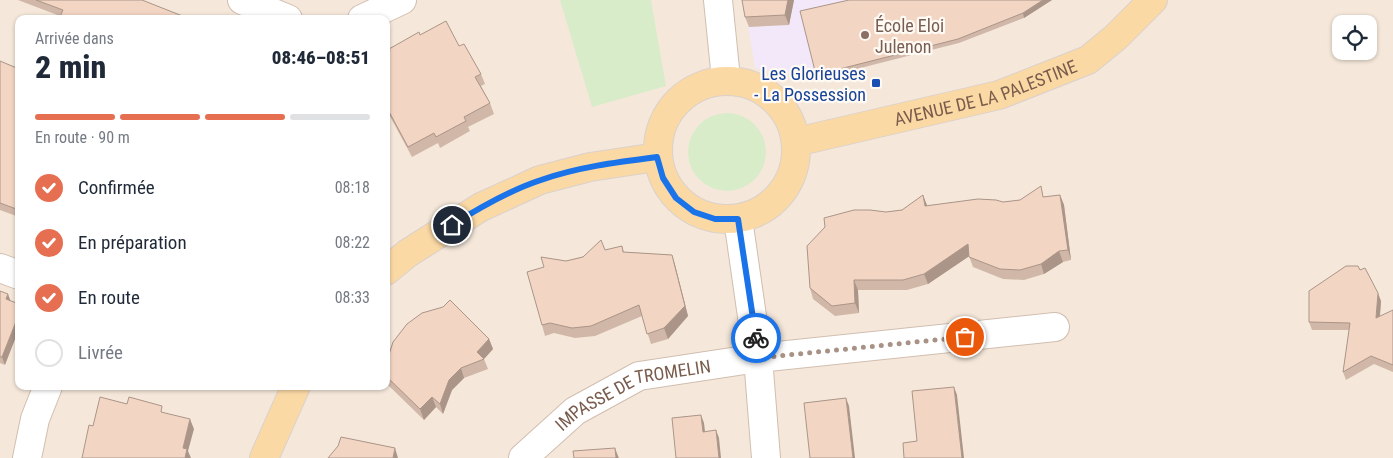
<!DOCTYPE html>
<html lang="fr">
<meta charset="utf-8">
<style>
body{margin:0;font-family:"Roboto Condensed",sans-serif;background:#f2f2f3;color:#1f2937;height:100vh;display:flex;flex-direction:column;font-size:19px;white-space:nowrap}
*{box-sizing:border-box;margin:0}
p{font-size:16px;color:#747a83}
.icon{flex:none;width:28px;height:28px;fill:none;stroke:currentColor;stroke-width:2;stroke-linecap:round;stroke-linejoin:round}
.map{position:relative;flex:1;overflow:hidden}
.sheet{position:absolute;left:15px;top:15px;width:375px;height:375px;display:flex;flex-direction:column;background:#fff;border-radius:10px;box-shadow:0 1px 4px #0004}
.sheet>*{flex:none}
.tools{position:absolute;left:1332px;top:15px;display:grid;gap:10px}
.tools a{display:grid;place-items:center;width:45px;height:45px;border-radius:10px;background:#fff;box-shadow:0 1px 4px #0004;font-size:25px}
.pin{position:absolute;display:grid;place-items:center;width:42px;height:42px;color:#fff;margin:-21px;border:2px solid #fff;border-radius:50%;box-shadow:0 1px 5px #0007}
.courier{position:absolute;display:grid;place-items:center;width:50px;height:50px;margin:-25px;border:4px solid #1a73e8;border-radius:50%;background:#fff;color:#222;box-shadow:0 1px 6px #0007}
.head em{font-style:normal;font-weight:800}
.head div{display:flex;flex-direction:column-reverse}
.head{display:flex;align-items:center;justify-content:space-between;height:85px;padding:0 20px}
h1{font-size:32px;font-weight:800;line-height:38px}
.bar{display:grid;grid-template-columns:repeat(4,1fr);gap:8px 5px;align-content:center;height:60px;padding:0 20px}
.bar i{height:6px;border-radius:4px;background:#e0e1e3}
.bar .current{background:#e76f51}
.bar p{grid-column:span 4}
ol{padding:0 20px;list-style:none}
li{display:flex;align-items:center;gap:15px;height:55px}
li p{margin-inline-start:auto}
li .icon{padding:5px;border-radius:50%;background:#e76f51;color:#fff;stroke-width:4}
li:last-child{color:#747a83}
li i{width:28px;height:28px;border:2px solid #e0e1e3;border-radius:50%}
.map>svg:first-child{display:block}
.residential{fill:#f5e8da;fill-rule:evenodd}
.education{fill:#f3e8fa}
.green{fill:#d8ecc9}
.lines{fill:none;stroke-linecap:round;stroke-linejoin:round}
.minor-casing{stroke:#d1beb0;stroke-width:30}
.major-casing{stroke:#dad1cd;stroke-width:30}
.minor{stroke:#fff;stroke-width:28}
.major{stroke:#fbd9a5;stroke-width:28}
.wall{fill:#d1b7a8}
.shaded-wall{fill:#aa9588}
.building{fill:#f3d5c3;stroke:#aa9588}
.done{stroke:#a89285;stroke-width:5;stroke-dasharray:0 9}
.route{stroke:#1a73e8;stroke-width:6}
.education-dot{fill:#8d6e63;stroke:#fffaf3;stroke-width:2}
.transit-dot{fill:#1a4fb4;stroke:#fffaf3;stroke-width:2}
.labels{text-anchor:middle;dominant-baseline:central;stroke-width:4.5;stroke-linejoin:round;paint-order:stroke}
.education-label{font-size:18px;fill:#785e54;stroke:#fffaf3;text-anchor:start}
.transit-label{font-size:18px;fill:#164399;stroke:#fffaf3;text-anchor:end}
.street-label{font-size:18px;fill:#7a5c4d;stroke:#fffaf3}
</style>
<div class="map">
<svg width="1393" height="458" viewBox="0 0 1393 458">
<rect width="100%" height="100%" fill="#fdf6ec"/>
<path class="residential" d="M0,0H1393V458H0ZM19,19H386V386H19ZM1341,24H1369V51H1341Z"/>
<path class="education" d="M744,0H1052L1024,18L959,43L817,79L755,68Z"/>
<path class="green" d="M560,0H651L666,86L592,107Z
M688 152a39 39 0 1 1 78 0a39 39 0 1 1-78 0Z"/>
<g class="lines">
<g class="minor-casing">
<g id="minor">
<path d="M242,0L288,19"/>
<path d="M718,0L726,79"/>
<path d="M362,19L402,0"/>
<path d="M738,219L758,358L766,458"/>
<path d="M0,268L19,275"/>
<path d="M27,458L35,419L48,386"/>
<path id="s1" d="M523,458L575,411L639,376L758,358L1055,327"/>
</g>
</g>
<g class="major-casing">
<g id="major">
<circle cx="727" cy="150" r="69"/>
<path id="s2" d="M796,142L999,95L1088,60L1116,37L1153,0"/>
<path d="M386,271L408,253L481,207L540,180L590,167L657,157"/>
<path d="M264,458L296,386"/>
</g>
</g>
<use href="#minor" class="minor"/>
<use href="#major" class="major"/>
</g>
<path class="wall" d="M18,0H142L60,16Z
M794,0L789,25L749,27L745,17Z
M849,0H1052L1024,18L959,43L817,79L816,75Z
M420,35L459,46L481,74L485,84L481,86L490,103L494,114L468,127L470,131L440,148L438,143L412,157L386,109V53L390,51L389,49Z
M0,61L19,69V217L0,210Z
M1060,195L1064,205L1071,260L1063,262L1044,274L1024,280L1003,279L973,267L969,256L928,284L907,290H858L859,313L835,316L813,299L810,288L886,212L927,206L1003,202Z
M622,246L624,252L672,255L675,265L688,316L668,339L651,344L642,316L595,336L575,338L554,333L545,336L542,325L566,261Z
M0,291L5,365L0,363Z
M1381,301L1380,317L1393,310V372L1374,364L1346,380L1343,372L1349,330H1312L1309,322Z
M489,339L493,349L484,359L488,369L464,378L452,390L443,414L436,407L424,420L386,383V364Z"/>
<path class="shaded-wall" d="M788,0H794L789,25L785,15Z
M1043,0H1052L1024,18L1023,13Z
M923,195L927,205L929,217L925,206Z
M1060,195L1064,205L1071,260L1068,250Z
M968,244L971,255L928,284L924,274Z
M1059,251L1063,262L1044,274L1041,264Z
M672,255L675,265L688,316L668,339L664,328Z
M854,280L858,290L859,313L855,303Z
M1378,293L1381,301L1379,326L1376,318Z
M8,294L11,302L6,299Z
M19,314V329L5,365L2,357Z
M489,339L493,349L484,359L477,352Z
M461,368L464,378L452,390L443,414L440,404L449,380Z
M954,387L957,395L964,458H962Z
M432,397L436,407L424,420L420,409Z
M846,398L849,406L855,458H853Z
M701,415L704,423L706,440L703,432Z
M190,419L194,429L188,451L191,458H185L183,448Z
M716,430L719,438L721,458H719Z
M395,448L398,458H393Z
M615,448L618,456L619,458H616Z"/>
<path class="building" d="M36,0H142L190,19H59L63,10Z
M742,0H788L785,15L745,17Z
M849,0H1043L1023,13L958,39L816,75L800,11Z
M446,21L459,46L464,44L481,74L475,77L490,103L464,117L466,121L436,137L434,133L408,147L386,106V53L390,51L389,49L419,32L420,35Z
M0,61L19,69V210L0,203Z
M1041,186L1043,197L1060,195L1068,250L1059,251L1041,264L1020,270L1000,269L969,257L968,244L924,274L903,280H854L855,303L832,306L810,288L807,246L825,227L824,218L854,210H870L886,212L902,210L923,195L925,206L978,199L996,200L1003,202L1020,200Z
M601,240L605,250L622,246L623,252L672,255L685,306L664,328L647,334L639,305L591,326L572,328L550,323L542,325L527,272L544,267L541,257L566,261L583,257Z
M1346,266H1358L1360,270L1365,268L1378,293L1376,318L1393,310V365L1371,356L1343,372L1350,323L1309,322V291Z
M0,291L8,294L6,299L19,304V314L2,357H0Z
M450,300L489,339L477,352L484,359L461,368L449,380L440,404L432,397L420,409L386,376V364L393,342L407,324L422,313L443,307Z
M954,387L962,458H904L903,443L917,441L912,391Z
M100,397L127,404L129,397L162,406L161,412L190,419L183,448L187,449L185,458H82L89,425L93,426Z
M846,398L853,458H810L804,403Z
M701,415L703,432L716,430L719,458H676L672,418Z
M341,437L395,448L393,458H328L338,446Z
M615,448L616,458H574L573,451Z"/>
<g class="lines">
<path class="done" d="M756,338L758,358L965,337"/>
<path class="route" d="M452,225C479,208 510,190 541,180C578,167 618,162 657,157L663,178L676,198L694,212L715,219H738L756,338"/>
</g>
<circle class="education-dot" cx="865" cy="35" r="5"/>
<rect class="transit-dot" x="871" y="78" width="10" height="10" rx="2.5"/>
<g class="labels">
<g class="education-label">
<text x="875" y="25">École Eloi<tspan x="875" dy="21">Julenon</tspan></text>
</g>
<g class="transit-label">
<text x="866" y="73">Les Glorieuses<tspan x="866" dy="21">- La Possession</tspan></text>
</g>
<g class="street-label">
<text stroke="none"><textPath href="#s2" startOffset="196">AVENUE DE LA PALESTINE</textPath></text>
<text stroke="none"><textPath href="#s1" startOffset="131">IMPASSE DE TROMELIN</textPath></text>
</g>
</g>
</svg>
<div class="tools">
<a><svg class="icon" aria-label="locate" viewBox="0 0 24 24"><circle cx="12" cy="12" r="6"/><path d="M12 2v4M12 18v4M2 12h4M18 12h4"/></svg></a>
</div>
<div class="pin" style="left:965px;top:337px;background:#ea580c"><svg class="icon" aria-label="bag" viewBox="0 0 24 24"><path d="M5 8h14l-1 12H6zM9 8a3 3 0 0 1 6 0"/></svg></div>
<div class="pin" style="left:452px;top:225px;background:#1f2937"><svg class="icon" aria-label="home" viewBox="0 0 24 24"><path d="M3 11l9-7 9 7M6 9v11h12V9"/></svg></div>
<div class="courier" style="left:756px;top:338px"><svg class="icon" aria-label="bike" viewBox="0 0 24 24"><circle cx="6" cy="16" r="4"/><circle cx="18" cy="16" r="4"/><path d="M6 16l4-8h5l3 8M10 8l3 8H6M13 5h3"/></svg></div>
<section class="sheet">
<div class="head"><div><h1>2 min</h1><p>Arrivée dans</p></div><em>08:46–08:51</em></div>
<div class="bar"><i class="current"></i><i class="current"></i><i class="current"></i><i></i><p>En route · 90 m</p></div>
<ol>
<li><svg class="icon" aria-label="check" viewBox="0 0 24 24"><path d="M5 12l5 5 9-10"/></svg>Confirmée<p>08:18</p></li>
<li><svg class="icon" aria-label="check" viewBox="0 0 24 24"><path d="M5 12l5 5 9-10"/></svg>En préparation<p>08:22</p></li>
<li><svg class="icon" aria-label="check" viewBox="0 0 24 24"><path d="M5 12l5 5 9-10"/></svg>En route<p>08:33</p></li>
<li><i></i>Livrée</li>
</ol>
</section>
</div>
